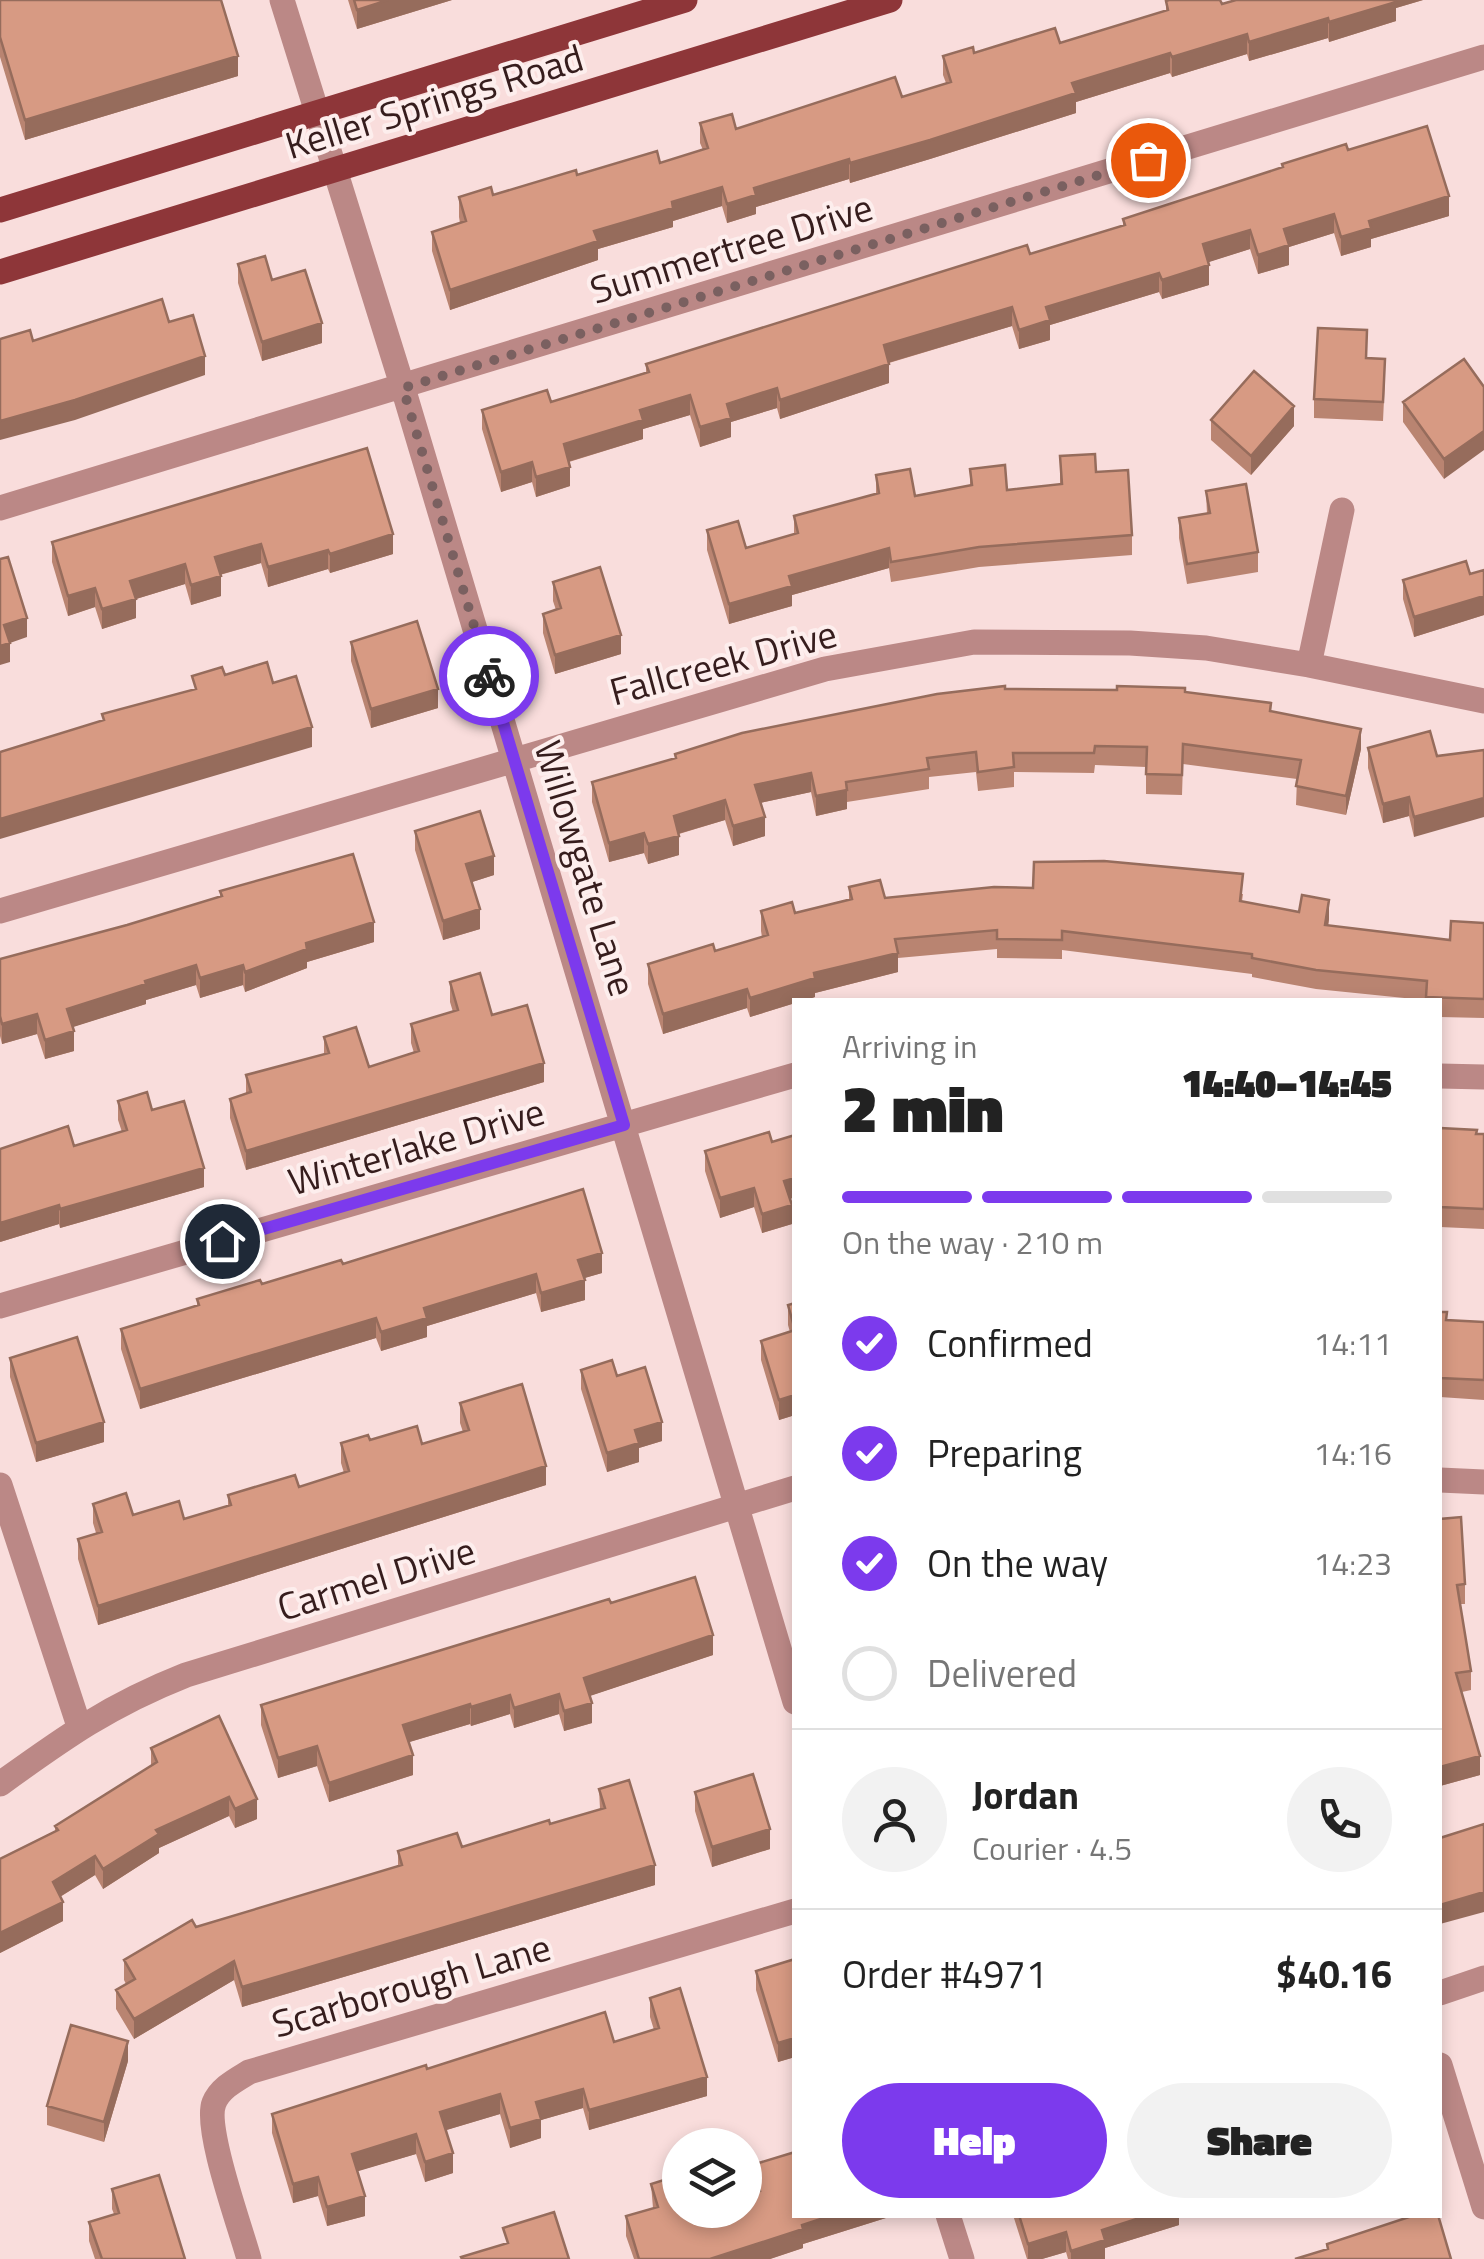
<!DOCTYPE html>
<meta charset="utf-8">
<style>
body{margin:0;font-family:"Titillium Web",sans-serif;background:#f2f2f2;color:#222;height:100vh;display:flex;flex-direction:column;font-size:38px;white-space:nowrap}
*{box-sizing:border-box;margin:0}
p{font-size:32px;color:#767676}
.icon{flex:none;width:55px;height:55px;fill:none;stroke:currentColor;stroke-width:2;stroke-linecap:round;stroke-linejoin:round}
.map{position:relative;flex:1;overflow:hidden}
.drawer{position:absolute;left:792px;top:998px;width:650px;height:1220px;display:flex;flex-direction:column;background:#fff;border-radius:0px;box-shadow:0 5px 15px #0003}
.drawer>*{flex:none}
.buttons{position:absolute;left:662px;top:2128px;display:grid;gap:20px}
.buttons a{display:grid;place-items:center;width:100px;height:100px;border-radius:50%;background:#fff;box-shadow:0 5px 15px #0003;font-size:50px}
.pin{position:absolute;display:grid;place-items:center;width:85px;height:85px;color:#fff;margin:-42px;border:5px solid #fff;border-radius:50%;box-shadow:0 2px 10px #0007}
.courier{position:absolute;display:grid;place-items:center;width:100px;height:100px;margin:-50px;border:8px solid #7c3aed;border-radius:50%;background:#fff;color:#222;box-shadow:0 2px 12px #0007}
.overview em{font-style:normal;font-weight:800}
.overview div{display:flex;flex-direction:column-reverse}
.overview{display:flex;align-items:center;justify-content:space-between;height:170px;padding:0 50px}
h1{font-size:65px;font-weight:800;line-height:75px}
.bar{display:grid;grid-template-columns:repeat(4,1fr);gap:15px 10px;align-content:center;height:120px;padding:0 50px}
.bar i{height:12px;border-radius:8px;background:#e0e0e0}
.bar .selected{background:#7c3aed}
.bar p{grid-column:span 4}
.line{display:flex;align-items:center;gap:25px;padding:0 50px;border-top:2px solid #e0e0e0}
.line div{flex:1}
.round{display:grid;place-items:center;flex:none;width:105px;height:105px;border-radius:52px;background:#f2f2f2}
ol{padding:0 50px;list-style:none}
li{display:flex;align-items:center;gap:30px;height:110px}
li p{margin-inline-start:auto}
li .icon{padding:10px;border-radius:50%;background:#7c3aed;color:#fff;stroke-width:4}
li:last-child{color:#767676}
li i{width:55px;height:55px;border:5px solid #e0e0e0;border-radius:50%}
.primary-button{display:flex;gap:20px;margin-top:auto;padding:20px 50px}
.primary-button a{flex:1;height:115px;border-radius:60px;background:#7c3aed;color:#fff;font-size:40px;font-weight:800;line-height:115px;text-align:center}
.primary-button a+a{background:#f2f2f2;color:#222}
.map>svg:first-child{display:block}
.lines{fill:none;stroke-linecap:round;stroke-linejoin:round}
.minor{stroke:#bb8886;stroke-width:25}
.major{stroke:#8e3639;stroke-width:25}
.wall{fill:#b98471}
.shaded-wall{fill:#966c5c}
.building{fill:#d79a83;stroke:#966c5c;stroke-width:2.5}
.done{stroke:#7a6060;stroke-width:10;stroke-dasharray:0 18}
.route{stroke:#7c3aed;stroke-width:12}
.labels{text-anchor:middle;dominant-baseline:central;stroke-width:8;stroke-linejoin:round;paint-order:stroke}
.street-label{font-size:38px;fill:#361d1d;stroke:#fdeeed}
</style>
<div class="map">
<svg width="1484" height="2259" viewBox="0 0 1484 2259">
<rect width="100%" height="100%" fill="#f9dddc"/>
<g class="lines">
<path class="minor" d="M282,0L403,388L795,1702
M0,508L1484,57
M1309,665L1342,510
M0,911L825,669L974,642L1130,643L1206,648L1309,665L1484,701
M1440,1076L1484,1077
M0,1306L795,1075
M1440,1480L1484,1482
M0,1485L79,1726
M0,1784C65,1737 110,1705 186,1675L795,1488
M1440,1993L1484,1978
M1440,2065L1484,2207
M948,2215L962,2259
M249,2259C241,2229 204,2128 214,2103C220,2088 236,2080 249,2072L795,1911"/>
<path class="major" d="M0,210L685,0
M0,272L890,0"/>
</g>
<path class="wall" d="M0,0L238,76L25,140L0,57Z
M348,0H452L357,29Z
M1236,0H1423L1396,8V21L1329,42L1328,38L1249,61L1247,54L1172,77L1170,73L1076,102V113L930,159L850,183L849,179L756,207V214L727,223L722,206L673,221V227L598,249V260L450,310L432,251V232L460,223L459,217V197L493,195L577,175L660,163L703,150L700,143V123L736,129L902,97L946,83L943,75V56L1060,43L1166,11V1L1222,4Z
M1348,150L1449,216L1371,239V247L1341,256L1334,233L1289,247V265L1258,274L1250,249L1208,262L1209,285L1162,299L1159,292L1050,325V340L1019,349L1012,326L889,363V383L780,419L777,408L731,422V437L700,447L690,415L643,429V439L569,462L570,486L536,497L532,482L501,492L482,429V410L551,402L646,372V364L1030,254L1123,226V219L1282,167V164Z
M238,264L272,280L322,343L262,361L238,283Z
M1464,359L1444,479L1403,422V402Z
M1385,378L1383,421L1314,418V399Z
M1211,420L1294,426L1251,475L1211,440Z
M367,448L393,554L330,573L328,569L268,587L261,563L220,575L221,596L191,605L185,584L136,599V618L102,629L95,607L68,616L52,562V542Z
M1060,456L1096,472L1132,535V555L979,567L891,582L889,568L792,595V606L729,624L707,550V530L746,548L794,534V516L876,494V475L915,496L970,486V469L1007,490L1060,484Z
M1206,491L1258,552V572L1187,584L1179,538V518L1207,514Z
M1484,570V615L1414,637L1403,599V580L1470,574Z
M553,582L621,654L555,674L543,633V614L556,610L553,601Z
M351,642L438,708L371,728L351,661Z
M1005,689L1185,692L1271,711L1361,749L1346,815L1296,805L1297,779L1183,764L1182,795L1146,794V767L1095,765L1094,773L1014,772V787L978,791L976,772L929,777V789L847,802V809L816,816L811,792L760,803L765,836L733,846L725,820L679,834V855L648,864L644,853L609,862L592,802V782L675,759V754Z
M1368,748L1437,756L1414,837L1409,816L1383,823L1368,768Z
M415,831L494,875L472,882L480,929L443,940L415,850Z
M849,887L885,898L1243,894L1242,901L1329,919L1328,926L1450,940L1484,923V1018L1440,1017V1000H1424L1316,989L1252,977V974L1062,950V959L997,958V949L898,958V972L815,993V997L750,1017L747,1008L663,1034L648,984V964L715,951L762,937L761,931V911L795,913L849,899Z
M220,891L374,942L307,962V968L245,992L243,985L200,998L196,985L146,1000V1004L72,1027L74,1051L45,1059L37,1034L2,1044L0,1036V959L127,925L220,897Z
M450,982L492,1015L544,1082L246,1170L230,1118V1099L246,1094V1075L324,1054V1037L369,1067L414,1053L411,1043V1024L453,1012L450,1002Z
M118,1101L152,1110L204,1187L60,1228L59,1224L0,1242L74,1146L122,1132L118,1120Z
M1440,1128L1476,1134H1484V1229L1440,1227Z
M795,1135V1197L790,1199L792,1224L762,1233L754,1207L720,1218L705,1171V1151L772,1142Z
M343,1264L602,1273L584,1278L585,1300L541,1312L536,1293L427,1326V1337L381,1351L376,1338L140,1409L121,1349V1329L197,1306V1299Z
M795,1303V1415L779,1420L761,1360V1341L790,1332L788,1325V1305Z
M1440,1312L1447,1320L1484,1322V1400L1440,1397Z
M10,1358L104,1442L36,1462L10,1377Z
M581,1370L617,1376L662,1441L639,1448V1462L607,1472L581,1389Z
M460,1403L546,1485L98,1625L78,1559V1539L96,1533L93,1523V1504L133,1515L184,1519L228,1506V1495L299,1487L344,1473L341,1463V1443L370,1440L422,1444L463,1432L460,1423Z
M1440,1519L1465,1584V1604H1460L1471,1671V1690L1462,1692L1480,1775L1440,1786Z
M611,1603L713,1655L589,1696L592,1723L564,1731L559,1714L514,1728L510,1714L471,1726L470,1724L409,1742L413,1775L329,1802L317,1766L278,1778L261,1725V1705Z
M219,1716L257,1799V1819L235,1828L229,1816L159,1848V1853L103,1889L95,1875L60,1897L63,1902V1921L0,1953V1859L55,1831V1826L151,1766V1748Z
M599,1789L655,1885L242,2007L234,1980L134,2039L116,2009V1990L126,1984L124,1980V1960L196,1927L398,1867V1851L462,1847L550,1824L600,1809Z
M695,1792L770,1849L712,1867L695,1811Z
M795,1959V2057L778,2062L756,1990V1971Z
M650,1998L707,2096L589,2130L583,2108L541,2120V2138L510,2148L500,2114L446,2130L453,2173L425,2182L416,2154L357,2171L365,2216L327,2226L318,2196L293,2203L272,2133V2114L427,2069L614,2042L654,2030L650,2017Z
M128,2061L104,2142L47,2125V2106Z
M752,2165L889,2215V2217L803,2244V2248L770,2259H634L626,2236V2216L653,2208L651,2184L692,2212L754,2193L752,2184Z
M112,2189L185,2259H95L89,2241V2222L114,2214L112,2209Z
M1013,2215H1179V2225L1105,2248V2259H1068L1066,2252L1042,2259H1027Z"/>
<path class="shaded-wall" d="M388,0H452L357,29V10Z
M1392,0H1423L1396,8V21L1329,42V22Z
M1328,18V38L1249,61V42Z
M1247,34V54L1172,77V57Z
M1170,53V73L1076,102V113L930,159L850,183V163L1072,83Z
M238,56V76L25,140V120Z
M849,159V179L756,207V214L727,223V204L754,188Z
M722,187V206L673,221V227L598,249V260L450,310V290L594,231L672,202Z
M1449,196V216L1371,239V247L1341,256V237L1369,221Z
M1334,214V233L1289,247V265L1258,274V255L1284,229Z
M1250,230V249L1203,264V244Z
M1209,265V285L1162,299V280Z
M1159,273V292L1050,325V340L1019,349V330L1046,307Z
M1012,307V326L884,364V345Z
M322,323V343L262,361V342Z
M205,356V375L75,420L0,440V421Z
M889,364V383L780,419V400Z
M777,388V408L731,422V437L700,447V427L727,404Z
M690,395V415L643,429V439L564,463V444L640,410Z
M1294,406V426L1251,475V456Z
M1484,431V450L1444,479V459Z
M532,462V482L501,492V472Z
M570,467V486L536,497V477Z
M393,534V554L330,573V554Z
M261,544V563L215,576V557Z
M889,548V568L792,595V606L729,624V604L789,576Z
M328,550V569L268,587V567Z
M185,564V584L136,599V618L102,629V609L130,581Z
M221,576V596L191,605V585Z
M95,588V607L68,616V596Z
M1484,596V615L1414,637V617Z
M27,618V637L10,643V662L0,665V646L4,625Z
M621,635V654L555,674V655Z
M438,689V708L371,728V709Z
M312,727V747L0,839V819Z
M1361,729V749L1346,815V796Z
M811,773V792L755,804V785Z
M847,790V809L816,816V796Z
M1409,797V816L1383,823V804Z
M1484,798V817L1414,837V817Z
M725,800V820L674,835V816Z
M765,817V836L733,846V826Z
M644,833V853L609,862V843Z
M679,836V855L648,864V844Z
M494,856V875L466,884V864Z
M1329,900V919L1325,945V925Z
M480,909V929L443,940V921Z
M374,922V942L307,962V968L245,992V972L306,943Z
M898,953V972L815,993V997L806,1000H795V1003L750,1017V998L814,973Z
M196,965V985L146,1000V1004L67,1029V1009L145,981Z
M243,965V985L200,998V978Z
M747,989V1008L663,1034V1014Z
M37,1014V1034L2,1044V1024Z
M74,1031V1051L45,1059V1040Z
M544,1063V1082L246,1170V1151Z
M204,1168V1187L60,1228V1209Z
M795,1178V1197L784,1201V1181Z
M754,1188V1207L720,1218V1198Z
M59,1205V1224L0,1242V1223Z
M792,1205V1224L762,1233V1214Z
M602,1253V1273L578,1280V1260Z
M536,1274V1293L427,1326V1337L381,1351V1332L424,1308Z
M585,1280V1300L541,1312V1293Z
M376,1318V1338L140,1409V1389Z
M795,1395V1415L779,1420V1400Z
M104,1422V1442L36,1462V1443Z
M662,1422V1441L639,1448V1462L607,1472V1453L635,1430Z
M546,1466V1485L98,1625V1606Z
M713,1635V1655L584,1698V1678Z
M559,1694V1714L514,1728V1708Z
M510,1695V1714L471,1726V1707Z
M592,1703V1723L564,1731V1711Z
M470,1704V1724L403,1744V1725Z
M317,1746V1766L278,1778V1758Z
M413,1755V1775L329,1802V1783Z
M1480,1756V1775L1440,1786V1767Z
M229,1797V1816L159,1848V1853L103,1889V1869L156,1830Z
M257,1799V1819L235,1828V1809Z
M770,1829V1849L712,1867V1847Z
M95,1856V1875L53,1901V1882Z
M655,1865V1885L242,2007V1987Z
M1484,1892V1912L1440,1924V1905Z
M63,1902V1921L0,1953V1933Z
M234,1961V1980L134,2039V2019Z
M795,2038V2057L778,2062V2043Z
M128,2041V2061L104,2142V2122Z
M707,2077V2096L589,2130V2110Z
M583,2089V2108L541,2120V2138L510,2148V2128L536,2102Z
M500,2094V2114L440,2132V2112Z
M416,2134V2154L352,2173V2154Z
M453,2153V2173L425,2182V2162Z
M318,2177V2196L293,2203V2184Z
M365,2196V2216L327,2226V2207Z
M833,2215H889V2217L803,2244V2248L770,2259H710L802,2225Z
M1149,2215H1179V2225L1105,2248V2259H1071V2251L1102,2230Z
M1066,2232V2252L1042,2259H1028V2244Z"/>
<path class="building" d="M0,0H221L238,56L25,120L0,37Z
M354,0H388L357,10Z
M1169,0H1220L1222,4L1236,0H1395L1396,2L1329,22L1328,18L1249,42L1247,34L1172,57L1170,53L1072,83L1076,93L930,140L850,163L849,159L754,188L756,195L727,204L722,187L672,202L673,208L594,231L598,241L450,290L432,232L466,221L459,197L491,187L493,195L576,170L577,175L657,151L660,163L708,148L700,123L732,114L736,129L895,77L902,97L951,82L943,56L973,47L974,53L1055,28L1060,43L1168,10L1166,1Z
M1427,126L1449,196L1369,221L1371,228L1341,237L1334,214L1284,229L1289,245L1258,255L1250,230L1203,244L1209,265L1162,280L1159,273L1046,307L1050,320L1019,330L1012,307L884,345L889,364L780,400L777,388L727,404L731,418L700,427L690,395L640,410L643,420L564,444L570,467L536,477L532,462L501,472L482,410L547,390L551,402L649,372L646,364L1027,245L1030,254L1125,225L1123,219L1283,167L1282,164L1346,144L1348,150Z
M265,256L272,280L305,270L322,323L262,342L238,264Z
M162,299L169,322L193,315L205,356L75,400L0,421V339L30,330L33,341Z
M1318,328L1367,330L1366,358L1385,359L1383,402L1314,399Z
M1464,359L1484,387V431L1444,459L1403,402Z
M1254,371L1294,406L1251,456L1211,420Z
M367,448L393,534L330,554L328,550L268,567L261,544L215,557L221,576L191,585L185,564L130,581L136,599L102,609L95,588L68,596L52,542Z
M1095,454L1096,472L1128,470L1132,535L979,547L891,562L889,548L789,576L792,586L729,604L707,530L738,521L746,548L798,533L794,516L879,493L876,475L910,469L915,496L972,485L970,469L1005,465L1007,490L1062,484L1060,456Z
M1246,484L1258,552L1187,564L1179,518L1210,513L1206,491Z
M8,557L27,618L4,625L10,643L0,646V559Z
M1466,561L1470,574L1484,570V596L1414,617L1403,580Z
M600,567L621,635L555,655L543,614L561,608L553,582Z
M417,621L438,689L371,709L351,642Z
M267,662L273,683L296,676L312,727L0,819V752L104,720L102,714L196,689L192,676L222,667L225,675Z
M1005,686V689L1117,690V686L1185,688V692L1271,703L1270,711L1361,729L1346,796L1296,786L1301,760L1183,744L1182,775L1146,774L1147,747L1095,746L1094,753H1013L1014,767L978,772L976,752L927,758L929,769L846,782L847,790L816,796L811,773L755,785L765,817L733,826L725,800L674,816L679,836L648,844L644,833L609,843L592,782L676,758L675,754L742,733L937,694Z
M1430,731L1437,756L1484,750V798L1414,817L1409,797L1383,804L1368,748Z
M480,811L494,856L466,864L480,909L443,921L415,831Z
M353,854L374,922L306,943L307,949L245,972L243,965L200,978L196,965L145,981L146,984L67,1009L74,1031L45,1040L37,1014L2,1024L0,1016V959L127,925L222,896L220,891Z
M1104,861L1243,874L1240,901L1299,912L1302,895L1329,900L1325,925L1450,940L1451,921L1484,923V999L1426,997L1427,981L1316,970L1252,958V954L1062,931V940L997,939V930L895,939L898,953L814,973L815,978L750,998L747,989L663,1014L648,964L713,944L715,951L768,935L761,911L792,902L795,913L852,899L849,887L880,880L885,898L994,887L1033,888L1034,862Z
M480,973L492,1015L527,1005L544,1063L246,1151L230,1099L251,1092L246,1075L329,1053L324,1037L356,1027L369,1067L419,1051L411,1024L458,1010L450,982Z
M147,1092L152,1110L184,1101L204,1168L60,1209L59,1205L0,1223V1149L68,1126L74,1146L127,1130L118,1101Z
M1440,1128L1477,1130L1476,1134H1484V1209L1440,1207Z
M769,1132L772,1142L795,1135V1178L784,1181L792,1205L762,1214L754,1188L720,1198L705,1151Z
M583,1189L602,1253L578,1260L585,1280L541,1293L536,1274L424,1308L427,1318L381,1332L376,1318L140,1389L121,1329L199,1305L197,1299L260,1280L262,1284L341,1260L343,1264Z
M795,1303V1330L788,1305Z
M1440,1312H1447L1446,1320L1484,1322V1380L1440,1378Z
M795,1330V1395L779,1400L761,1341Z
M77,1337L104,1422L36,1443L10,1358Z
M612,1360L617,1376L645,1367L662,1422L635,1430L639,1443L607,1453L581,1370Z
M522,1384L546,1466L98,1606L78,1539L102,1532L93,1504L126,1493L133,1515L179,1501L184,1519L231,1505L228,1495L295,1475L299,1487L349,1471L341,1443L368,1435L370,1440L417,1426L422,1444L469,1430L460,1403Z
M1461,1517L1465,1584L1457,1585L1471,1671L1456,1673L1480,1756L1440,1767V1519Z
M695,1577L713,1635L584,1678L592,1703L564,1711L559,1694L514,1708L510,1695L471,1707L470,1704L403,1725L413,1755L329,1783L317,1746L278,1758L261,1705L609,1599L611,1603Z
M219,1716L257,1799L235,1809L229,1797L156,1830L159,1834L103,1869L95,1856L53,1882L63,1902L0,1933V1859L58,1830L55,1826L157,1762L151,1748Z
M753,1774L770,1829L712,1847L695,1792Z
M629,1780L655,1865L242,1987L234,1961L134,2019L116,1990L135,1979L124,1960L192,1920L196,1927L402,1865L398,1851L457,1833L462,1847L549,1820L550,1824L605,1808L599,1789Z
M1484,1824V1892L1440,1905V1838Z
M795,1959V2038L778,2043L756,1971Z
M680,1988L707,2077L589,2110L583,2089L536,2102L541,2119L510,2128L500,2094L440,2112L453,2153L425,2162L416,2134L352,2154L365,2196L327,2207L318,2177L293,2184L272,2114L426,2065L427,2069L605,2012L614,2042L659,2028L650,1998Z
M71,2025L128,2041L104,2122L47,2106Z
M795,2152V2215H833L802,2225L803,2229L710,2259H639L626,2216L658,2207L651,2184L680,2175V2210H691L692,2212L698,2210H745V2196L760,2191L752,2165Z
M159,2175L185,2259H102L89,2222L119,2213L112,2189Z
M554,2212L569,2259H462L461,2257L508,2243L503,2228Z
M1019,2215H1149L1102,2230L1105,2240L1071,2251L1066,2232L1028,2244Z
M1415,2215H1438L1451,2259H1295L1328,2249L1327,2244Z"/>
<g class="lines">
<path class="done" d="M489,676L403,388L1148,160"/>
<path class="route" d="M222,1241L624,1125L489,676"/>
</g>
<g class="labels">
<g class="street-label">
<text transform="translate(434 101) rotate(-17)">Keller Springs Road</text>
<text transform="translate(731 248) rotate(-17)">Summertree Drive</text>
<text transform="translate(723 662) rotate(-15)">Fallcreek Drive</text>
<text transform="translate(586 868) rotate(73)">Willowgate Lane</text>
<text transform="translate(416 1146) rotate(-16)">Winterlake Drive</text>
<text transform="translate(376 1578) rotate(-17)">Carmel Drive</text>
<text transform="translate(411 1985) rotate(-16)">Scarborough Lane</text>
</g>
</g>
</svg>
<div class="buttons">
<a><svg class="icon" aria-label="layers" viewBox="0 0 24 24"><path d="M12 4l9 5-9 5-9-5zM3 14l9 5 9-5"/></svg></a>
</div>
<div class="pin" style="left:1148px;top:160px;background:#ea580c"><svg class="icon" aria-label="bag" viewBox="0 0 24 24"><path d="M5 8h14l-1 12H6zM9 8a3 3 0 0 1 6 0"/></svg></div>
<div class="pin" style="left:222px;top:1241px;background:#1f2937"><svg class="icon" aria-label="home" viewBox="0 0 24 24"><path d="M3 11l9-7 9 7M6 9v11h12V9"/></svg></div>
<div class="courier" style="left:489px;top:676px"><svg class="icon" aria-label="bike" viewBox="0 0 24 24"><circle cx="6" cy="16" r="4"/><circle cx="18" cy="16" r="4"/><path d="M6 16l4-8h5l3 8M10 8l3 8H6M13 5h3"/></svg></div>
<section class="drawer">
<div class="overview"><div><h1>2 min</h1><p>Arriving in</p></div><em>14:40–14:45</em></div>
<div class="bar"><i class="selected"></i><i class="selected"></i><i class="selected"></i><i></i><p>On the way · 210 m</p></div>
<ol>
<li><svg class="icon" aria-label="check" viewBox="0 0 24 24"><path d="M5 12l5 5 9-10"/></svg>Confirmed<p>14:11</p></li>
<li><svg class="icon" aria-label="check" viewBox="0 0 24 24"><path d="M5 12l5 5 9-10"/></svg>Preparing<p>14:16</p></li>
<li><svg class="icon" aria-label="check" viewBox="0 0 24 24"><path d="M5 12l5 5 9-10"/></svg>On the way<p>14:23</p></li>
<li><i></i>Delivered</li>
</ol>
<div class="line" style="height:180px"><a class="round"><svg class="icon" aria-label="person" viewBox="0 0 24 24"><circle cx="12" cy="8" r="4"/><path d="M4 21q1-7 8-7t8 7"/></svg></a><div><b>Jordan</b><p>Courier · 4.5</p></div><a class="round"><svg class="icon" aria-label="phone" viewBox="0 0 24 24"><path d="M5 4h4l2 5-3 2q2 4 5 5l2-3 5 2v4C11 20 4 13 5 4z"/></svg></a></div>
<div class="line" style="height:130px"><div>Order #4971</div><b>$40.16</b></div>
<div class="primary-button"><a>Help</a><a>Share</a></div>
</section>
</div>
